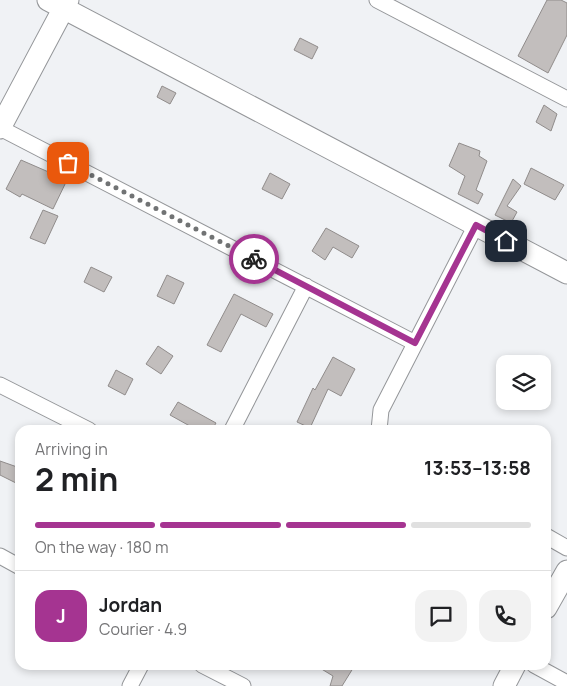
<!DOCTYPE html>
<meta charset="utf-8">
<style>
body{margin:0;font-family:Manrope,sans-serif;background:#f2f2f2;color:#202124;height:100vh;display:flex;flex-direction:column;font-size:19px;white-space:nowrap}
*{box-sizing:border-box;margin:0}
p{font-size:16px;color:#757577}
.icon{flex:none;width:28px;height:28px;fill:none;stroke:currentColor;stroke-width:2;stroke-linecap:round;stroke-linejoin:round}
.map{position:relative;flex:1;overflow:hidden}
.details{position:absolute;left:15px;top:425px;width:536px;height:245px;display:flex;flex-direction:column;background:#fff;border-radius:15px;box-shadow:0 2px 8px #0003}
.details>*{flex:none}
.fabs{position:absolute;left:496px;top:355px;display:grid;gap:10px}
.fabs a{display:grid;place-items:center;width:55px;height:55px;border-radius:10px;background:#fff;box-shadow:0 2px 8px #0003;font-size:25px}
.pin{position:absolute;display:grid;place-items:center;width:42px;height:42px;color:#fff;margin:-21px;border-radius:10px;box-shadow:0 2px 8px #0006}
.courier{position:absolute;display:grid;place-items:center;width:50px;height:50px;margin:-25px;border:4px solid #a53491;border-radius:50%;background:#fff;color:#222;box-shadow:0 1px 6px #0007}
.overview em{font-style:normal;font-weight:700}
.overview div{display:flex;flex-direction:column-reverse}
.overview{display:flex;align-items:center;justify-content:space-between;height:85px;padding:0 20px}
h1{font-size:32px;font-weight:700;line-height:38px}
.bar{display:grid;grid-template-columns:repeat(4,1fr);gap:8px 5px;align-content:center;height:60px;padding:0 20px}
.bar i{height:6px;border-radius:4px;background:#e0e0e0}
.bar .active{background:#a53491}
.bar p{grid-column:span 4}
.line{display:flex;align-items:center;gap:12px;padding:0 20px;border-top:1px solid #e0e0e0}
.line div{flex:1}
.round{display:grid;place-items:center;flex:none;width:52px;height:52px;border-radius:15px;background:#f2f2f2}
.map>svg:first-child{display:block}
.building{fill:#c2bebd;stroke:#908c8b}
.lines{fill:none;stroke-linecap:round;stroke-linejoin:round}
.street-casing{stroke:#949699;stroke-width:17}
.secondary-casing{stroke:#949699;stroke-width:23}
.street{stroke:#fff;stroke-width:15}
.secondary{stroke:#fff;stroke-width:21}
.done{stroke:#717374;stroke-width:5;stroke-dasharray:0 9}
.route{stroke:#a53491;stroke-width:6}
</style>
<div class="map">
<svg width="567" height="686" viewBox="0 0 567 686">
<rect width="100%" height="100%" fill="#f0f2f5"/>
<path class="building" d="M547,0H561L567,3V35L548,73L518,56Z
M300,38L318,47L312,59L294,50Z
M162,86L176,93L170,104L157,97Z
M544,105L557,114L551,131L536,122Z
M459,143L480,151L479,156L487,161L476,190L483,194L478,204L458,194L465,176L449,166Z
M21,160L67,180L53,209L22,194L20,197L6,189Z
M531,168L564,185L555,200L524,184Z
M270,173L290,184L282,199L262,189Z
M513,179L521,186L507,206L517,212L511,223L495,215Z
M43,210L58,216L45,244L30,238Z
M326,228L359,246L352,258L333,247L325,260L312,251Z
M91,267L112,277L104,292L84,282Z
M167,275L184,283L174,304L157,296Z
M234,294L273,314L266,327L241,314L221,352L207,345Z
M158,346L173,356L161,374L146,364Z
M333,357L355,369L341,396L328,389L310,428L297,422L313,388L315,390Z
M116,370L133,379L125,395L108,386Z
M178,402L216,423L212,430H197L170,415Z
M0,461L20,468V485L0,475Z
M315,665H355L342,686H330L333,676Z"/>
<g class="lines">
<g class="street-casing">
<path id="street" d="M377,0L567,99
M0,128L415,343
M0,385L89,430
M232,430L306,286
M379,430L381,410L476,225
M546,536L567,548
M0,556L20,567
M202,665L243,686
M534,665L567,683
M130,686L141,665"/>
</g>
<g class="secondary-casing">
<path id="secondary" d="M48,0L567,273
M0,128L68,0
M546,608L567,571
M504,686L515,665"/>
</g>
<use href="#street" class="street"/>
<use href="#secondary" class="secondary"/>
</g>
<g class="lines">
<path class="done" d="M68,163L254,259"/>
<path class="route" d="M254,259L415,343L476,225L506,241"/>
</g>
</svg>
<div class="fabs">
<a><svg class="icon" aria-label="layers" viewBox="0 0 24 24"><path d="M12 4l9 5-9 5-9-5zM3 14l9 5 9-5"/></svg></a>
</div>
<div class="pin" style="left:68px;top:163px;background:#ea580c"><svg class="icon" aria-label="bag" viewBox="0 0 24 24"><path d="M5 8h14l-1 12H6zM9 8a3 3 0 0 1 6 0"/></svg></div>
<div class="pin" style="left:506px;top:241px;background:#1f2937"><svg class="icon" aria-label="home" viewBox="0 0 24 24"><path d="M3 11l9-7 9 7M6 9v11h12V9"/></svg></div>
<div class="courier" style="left:254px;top:259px"><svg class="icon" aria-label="bike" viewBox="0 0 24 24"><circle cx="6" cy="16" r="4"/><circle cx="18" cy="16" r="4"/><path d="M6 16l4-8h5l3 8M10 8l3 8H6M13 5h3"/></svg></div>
<section class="details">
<div class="overview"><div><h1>2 min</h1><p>Arriving in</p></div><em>13:53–13:58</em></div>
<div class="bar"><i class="active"></i><i class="active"></i><i class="active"></i><i></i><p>On the way · 180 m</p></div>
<div class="line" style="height:90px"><b class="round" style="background:#a53491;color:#fff">J</b><div><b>Jordan</b><p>Courier · 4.9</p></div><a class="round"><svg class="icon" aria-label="chat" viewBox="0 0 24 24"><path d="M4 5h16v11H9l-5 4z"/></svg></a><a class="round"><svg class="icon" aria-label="phone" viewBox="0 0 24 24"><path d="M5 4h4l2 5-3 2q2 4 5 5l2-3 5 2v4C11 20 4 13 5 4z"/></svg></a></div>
</section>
</div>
